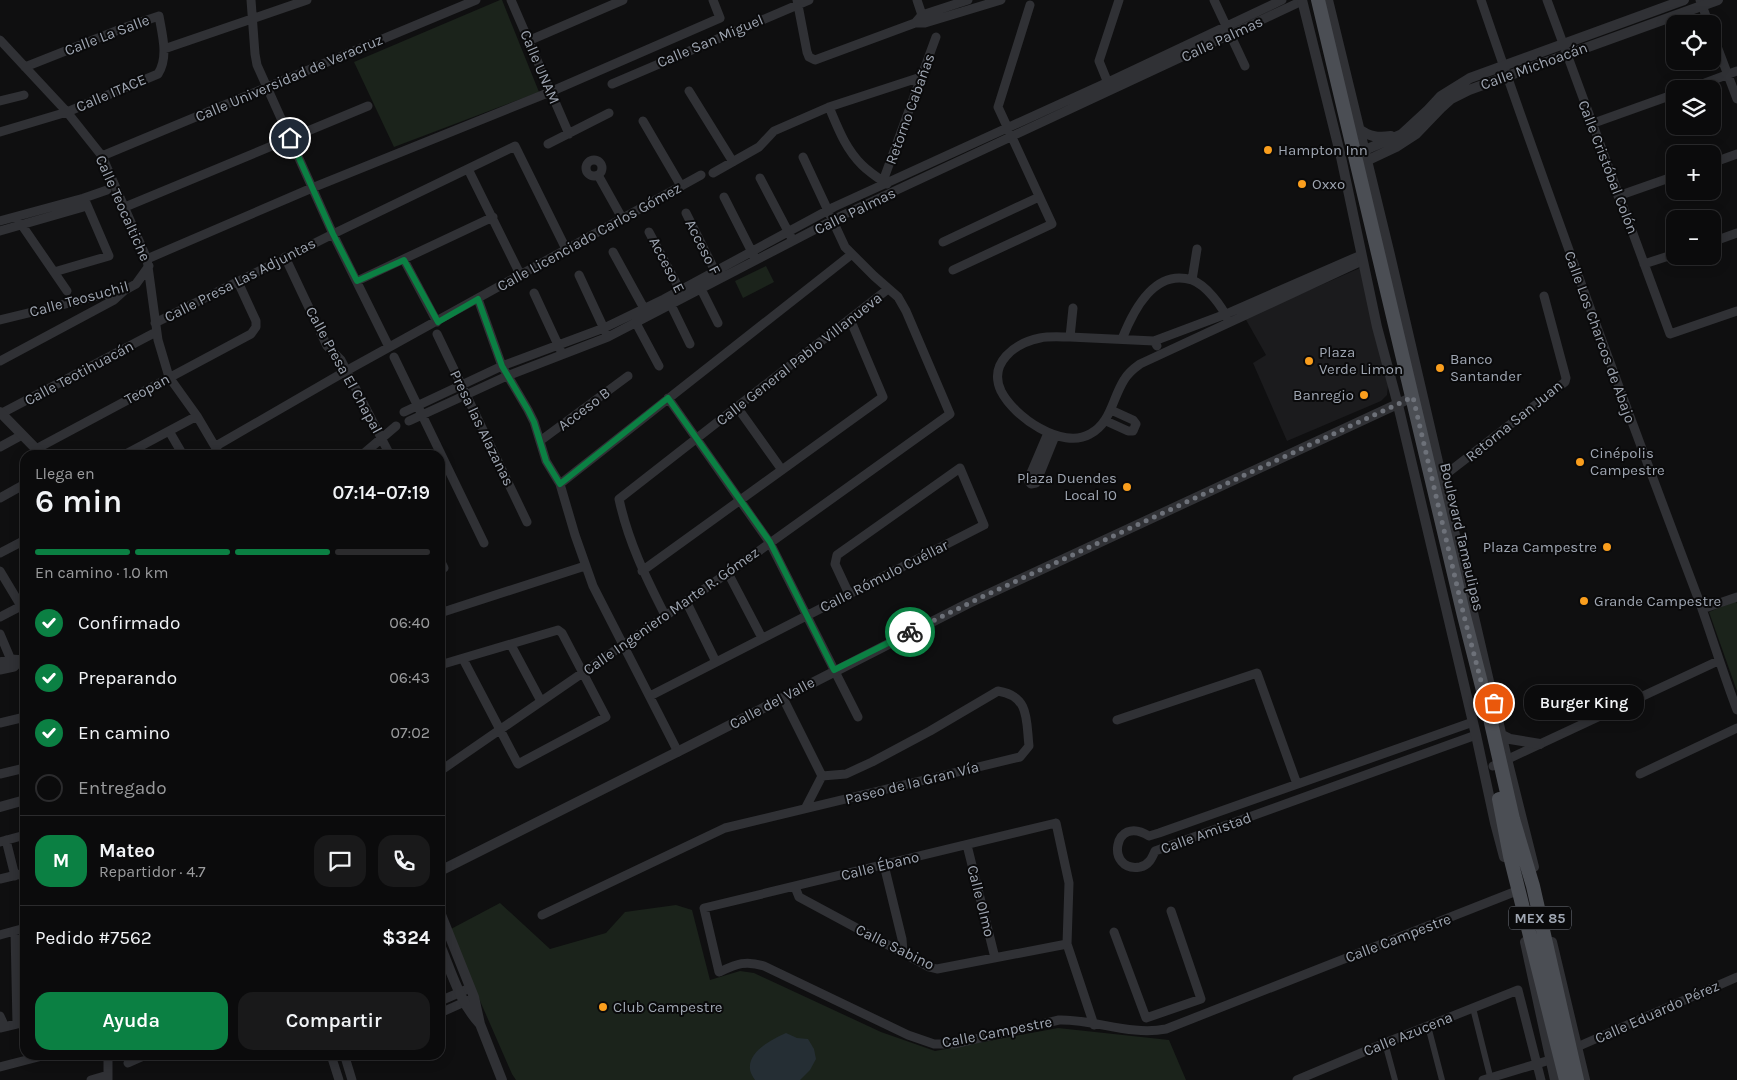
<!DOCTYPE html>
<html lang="es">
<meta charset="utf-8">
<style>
body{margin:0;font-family:Karla,sans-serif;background:#19191a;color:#f1f3f6;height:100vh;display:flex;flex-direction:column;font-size:19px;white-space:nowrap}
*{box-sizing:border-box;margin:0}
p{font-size:16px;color:#9a9b9d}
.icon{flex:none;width:28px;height:28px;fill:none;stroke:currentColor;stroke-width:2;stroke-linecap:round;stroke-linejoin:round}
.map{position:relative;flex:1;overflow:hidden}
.sheet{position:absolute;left:20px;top:450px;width:425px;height:610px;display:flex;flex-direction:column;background:#0b0b0c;border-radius:15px;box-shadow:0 2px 12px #0003,0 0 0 1px #2b2b2d}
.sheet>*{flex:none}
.controls{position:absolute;left:1666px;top:15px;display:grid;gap:10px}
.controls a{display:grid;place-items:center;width:55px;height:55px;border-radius:10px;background:#0b0b0c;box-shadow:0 2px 12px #0003,0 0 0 1px #2b2b2d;font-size:25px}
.pin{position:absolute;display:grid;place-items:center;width:42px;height:42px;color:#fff;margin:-21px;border:2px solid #fff;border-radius:50%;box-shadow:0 1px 5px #0007}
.courier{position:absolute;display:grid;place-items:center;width:50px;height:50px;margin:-25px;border:4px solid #0b8043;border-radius:50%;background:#fff;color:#222;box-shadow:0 1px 6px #0007}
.bubble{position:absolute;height:35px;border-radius:15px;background:#0b0b0c;box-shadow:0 2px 12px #0003,0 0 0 1px #2b2b2d;font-size:16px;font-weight:600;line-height:35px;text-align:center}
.headline em{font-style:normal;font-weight:600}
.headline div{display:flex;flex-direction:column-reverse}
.headline{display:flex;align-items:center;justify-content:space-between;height:85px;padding:0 15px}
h1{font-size:32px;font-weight:600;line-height:38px}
.bar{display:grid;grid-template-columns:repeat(4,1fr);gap:8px 5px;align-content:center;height:60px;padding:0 15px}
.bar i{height:6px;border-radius:4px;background:#2b2b2d}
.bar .current{background:#0b8043}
.bar p{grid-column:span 4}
.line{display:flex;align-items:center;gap:12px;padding:0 15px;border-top:1px solid #2b2b2d}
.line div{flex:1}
.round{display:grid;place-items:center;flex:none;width:52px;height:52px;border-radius:15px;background:#19191a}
ol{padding:0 15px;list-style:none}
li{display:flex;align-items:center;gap:15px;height:55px}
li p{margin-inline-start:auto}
li .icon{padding:5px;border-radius:50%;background:#0b8043;color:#fff;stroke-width:4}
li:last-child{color:#9a9b9d}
li i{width:28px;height:28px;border:2px solid #2b2b2d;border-radius:50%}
.cta{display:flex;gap:10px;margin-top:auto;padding:10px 15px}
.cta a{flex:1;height:58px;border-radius:15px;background:#0b8043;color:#fff;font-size:20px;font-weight:600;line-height:58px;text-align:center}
.cta a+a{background:#19191a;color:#f1f3f6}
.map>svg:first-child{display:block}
.built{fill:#1b1b1d}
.green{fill:#1b231b}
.water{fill:#252e34}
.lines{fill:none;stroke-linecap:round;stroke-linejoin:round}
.pedestrian{stroke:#303135;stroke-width:6}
.minor{stroke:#303135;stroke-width:9}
.tertiary{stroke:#303135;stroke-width:10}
.primary{stroke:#4b4e54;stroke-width:14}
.done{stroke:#6d7179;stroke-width:5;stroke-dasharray:0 9}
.route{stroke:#0b8043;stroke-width:6}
.poi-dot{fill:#fa9e1d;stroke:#0a0a0b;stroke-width:2}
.labels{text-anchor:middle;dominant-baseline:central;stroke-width:4;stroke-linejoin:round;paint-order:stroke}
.shield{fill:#0a0a0b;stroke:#727780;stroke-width:1}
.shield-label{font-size:14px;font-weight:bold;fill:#9fa6b2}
.street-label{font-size:15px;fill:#9fa6b2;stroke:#0a0a0b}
.poi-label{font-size:15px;fill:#9fa6b2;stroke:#0a0a0b;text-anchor:start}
</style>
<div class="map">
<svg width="1737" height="1080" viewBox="0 0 1737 1080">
<rect width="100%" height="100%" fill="#0f0f10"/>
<path class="built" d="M1360,268L1388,385L1387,395L1381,401L1287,441L1253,363L1266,355L1245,318Z"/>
<path class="green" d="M500,0H502L539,92L394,147L354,62Z
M766,266L774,282L743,298L735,281Z
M1736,601L1737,604V691L1709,612Z
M500,903L550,949L606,933L625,912L676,905L692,910L710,980L740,971L754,973L881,1032L935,1051L1058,1028L1169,1040L1186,1080H516L512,1074L449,930Z"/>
<path class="water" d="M786,1033L797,1038L808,1039L814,1049L816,1059L810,1070L800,1080H755C753,1077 750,1072 750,1069C748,1051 773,1039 786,1033Z"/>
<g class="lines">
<path class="pedestrian" d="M1473,1008L1491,1080
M1428,1026L1442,1080
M1385,1043L1395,1080"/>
<path class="minor" d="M251,0L255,54L257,65L333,234L389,347
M511,0L569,134
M797,0L807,52L809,57L815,60L915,23H925L1001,0
M917,0L924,21
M1214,0L1245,66
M1481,0C1550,203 1625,405 1701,606C1713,640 1724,676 1737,710
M1547,0L1670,334L1737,311
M1700,0L1709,24
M915,23L922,15L968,0
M1712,33L1737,99
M0,40L67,112L102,156L147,259L158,340L169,377L197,416L220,455
M528,41L623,0
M164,49L307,0
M612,84L809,0
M1110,88L1099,61L1119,0
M1689,89L1737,71
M689,91L733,162
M0,101L24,95
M829,107C838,128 845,148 862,165C869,172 878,178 887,184
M643,121L681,186
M1591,124L1675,94
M0,132L67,112L158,74C169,57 162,34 159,16L126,27L25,67
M548,144L609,113
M102,156L476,0
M586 168a8 8 0 1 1 16 0a8 8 0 1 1-16 0Z
M1712,163L1737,154
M468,169L520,274
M713,173L759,147L774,131L829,107L921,77
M598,175L622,218
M760,178L791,237
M883,181L936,37
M1618,196L1675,176
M724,197L754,256
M125,207L368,106
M686,213L717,275
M0,221L84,198L107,190
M19,221L67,291
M0,231L87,206
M649,232L682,294
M943,242L1039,197
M1712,242L1737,233
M1197,249L1192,280C1206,285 1222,306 1228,320
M613,252L646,312
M285,257L327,346L341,360L390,455
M147,259L312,188L550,92L720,18L713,0
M404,260L437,322
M1644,264L1675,254
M953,270L1052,224L998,107L1030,5
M54,272L109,256L84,198
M579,275L606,333
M357,281L493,217
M701,289L718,323
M534,293L560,349
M478,299L502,366L528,410L534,422L546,461L560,484L575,535L593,586L678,752
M671,305L690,344
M1073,308L1070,337L1154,341L1157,346
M0,320L127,289L136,284L149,266
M155,323L333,234L515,146L566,249
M636,323L659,366
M437,334L527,522
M1070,337C1061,337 1049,336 1040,338C1015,343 988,363 1001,391C1014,417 1062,450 1090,434C1111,423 1112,399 1124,380C1128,373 1133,369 1140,364L1362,261
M1122,339C1133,311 1154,268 1192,280
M1154,341L1226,314L1361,255
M394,357L484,543
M0,361L114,300L125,290
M668,398L770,543L858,717
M737,407L782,470
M404,412L502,366L604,328L664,299L834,207L1108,82L1282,0
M2,413L156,332
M409,421L507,376L608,337L841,216L1302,1
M1106,421L1128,431H1133L1136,424L1133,420L1111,410
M169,431L183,455
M1048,433L1028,480L1031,484L1036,483L1055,436
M540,441L628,376
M216,446L346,371L701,175
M0,447L22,435
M36,449L251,334L256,327V321L238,282
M124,455L197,416
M362,455L396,426
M1438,479L1441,478L1565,382L1566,378L1544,296
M560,484L852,254
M0,498L25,484
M0,553L25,540
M440,560L444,568
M0,571L21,606
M642,571L883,397L850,319
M728,573L762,638
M686,601L716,662
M1702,609L1737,597
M440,613L585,566
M665,615C646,578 628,541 619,499L888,289
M0,617L25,604
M0,634L14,667
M511,645L541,701
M0,662L11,659L25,660
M440,665L558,630L562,633L606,717L518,764L463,659
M0,670L14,667L18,663
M650,696L984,525L960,468L837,555L835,564L849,594
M783,698L822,776L806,807
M1117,720L1257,673L1297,784
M1473,722L1159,833L1149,836C1113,813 1105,873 1140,867C1149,865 1152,858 1155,851L1476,735
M0,723L25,717
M1493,766L1718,661
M440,771L745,561L950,414L906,311L898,297L874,276L845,247L803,157
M0,774L25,768
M1640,774L1737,728
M6,840L15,876
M0,842L25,835
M967,845L995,958
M884,865L902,939L903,952
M0,879L25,873
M795,887L799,897L929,967L937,969L1067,944
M542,915L725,828L1020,757L1029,746C1026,720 1030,696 998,691L930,731L872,762L846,774L822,776
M15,931L17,1024
M1114,932L1146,1018L1201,999L1171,911
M0,935L25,928
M440,1001L470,988
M440,1013L469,1000
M0,1016L5,1027
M1094,1025L1067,944L1069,883L1056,823L704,908L719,972C737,964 745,960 764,966L908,1035L934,1044H954L1059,1020C1095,1019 1129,1036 1166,1029L1514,892
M0,1028L25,1022
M1577,1047L1737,977
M331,1055L339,1080
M345,1057L352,1080
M128,1063L146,1055
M0,1067L46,1055
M91,1080L108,1075
M108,1080V1055
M1297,1080L1385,1043L1518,990L1541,1080
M1483,1080L1550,1060"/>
<path class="tertiary" d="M1302,0L1341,157L1377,327L1398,405L1476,735L1495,823L1504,857
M1328,0L1390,255L1507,759L1534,867
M1359,129C1370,137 1378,138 1391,136
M1358,153L1402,134L1428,110L1441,96L1470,78L1684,0
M1362,163L1396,147L1416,134L1441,108L1451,99L1469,90L1718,0
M0,412L42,455
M1502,735L1510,739L1540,744
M0,807L25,800
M440,871L687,747L969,603L1417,395
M440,912L474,997L480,1024L502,1080
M1525,942L1555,1080
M1552,942L1585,1080
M440,945C451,971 460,1003 480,1024"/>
<path class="primary" d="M1318,0L1464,616L1489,714L1513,819L1533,886L1577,1080
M1499,799L1510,856L1566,1080"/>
</g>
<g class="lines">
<path class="done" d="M910,632L984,596L1413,397L1464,616L1487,704L1494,703"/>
<path class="route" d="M290,138L333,234L357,281L404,260L438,322L478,299L502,366L528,410L534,422L546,461L560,484L668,398L770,542L834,670L910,632"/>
</g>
<g class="poi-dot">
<circle cx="1268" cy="150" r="5"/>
<circle cx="1302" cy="184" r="5"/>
<circle cx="1309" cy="361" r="5"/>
<circle cx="1440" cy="368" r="5"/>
<circle cx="1364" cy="395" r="5"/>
<circle cx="1580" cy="462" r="5"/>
<circle cx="1127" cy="487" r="5"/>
<circle cx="1607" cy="547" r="5"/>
<circle cx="1584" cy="601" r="5"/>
<circle cx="603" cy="1007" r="5"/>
</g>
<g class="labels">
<rect class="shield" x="1509" y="906.5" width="62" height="23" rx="4"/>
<g class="shield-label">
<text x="1540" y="918">MEX 85</text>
</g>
<g class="street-label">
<text transform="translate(107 35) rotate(-21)">Calle La Salle</text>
<text transform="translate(1222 39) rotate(-25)">Calle Palmas</text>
<text transform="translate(710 41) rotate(-23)">Calle San Miguel</text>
<text transform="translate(1534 66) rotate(-20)">Calle Michoacán</text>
<text transform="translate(540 67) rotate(67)">Calle UNAM</text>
<text transform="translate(289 78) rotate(-23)">Calle Universidad de Veracruz</text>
<text transform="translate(111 93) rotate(-23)">Calle ITACE</text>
<text transform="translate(910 109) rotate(-70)">Retorno Cabañas</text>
<text transform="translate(1608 167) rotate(69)">Calle Cristóbal Colón</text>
<text transform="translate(123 208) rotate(66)">Calle Teocaltiche</text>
<text transform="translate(855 211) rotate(-26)">Calle Palmas</text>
<text transform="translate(589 237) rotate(-29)">Calle Licenciado Carlos Gómez</text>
<text transform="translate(703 247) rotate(63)">Acceso F</text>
<text transform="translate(667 265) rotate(63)">Acceso E</text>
<text transform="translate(240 280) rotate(-27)">Calle Presa Las Adjuntas</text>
<text transform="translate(79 299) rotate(-15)">Calle Teosuchil</text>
<text transform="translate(1600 337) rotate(70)">Calle Los Charcos de Abajo</text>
<text transform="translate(799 359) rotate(-38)">Calle General Pablo Villanueva</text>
<text transform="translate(344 370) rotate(61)">Calle Presa El Chapal</text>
<text transform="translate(79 373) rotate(-28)">Calle Teotihuacán</text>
<text transform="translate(147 389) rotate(-28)">Teopan</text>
<text transform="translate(584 409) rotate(-37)">Acceso B</text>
<text transform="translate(1514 421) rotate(-39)">Retorna San Juan</text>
<text transform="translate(482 428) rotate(64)">Presa las Alazanas</text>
<text transform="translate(1462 537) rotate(77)">Boulevard Tamaulipas</text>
<text transform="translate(884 576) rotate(-27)">Calle Rómulo Cuéllar</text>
<text transform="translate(671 611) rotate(-35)">Calle Ingeniero Marte R. Gómez</text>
<text transform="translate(772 703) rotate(-28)">Calle del Valle</text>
<text transform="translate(912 783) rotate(-14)">Paseo de la Gran Vía</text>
<text transform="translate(1206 833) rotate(-20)">Calle Amistad</text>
<text transform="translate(880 866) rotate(-14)">Calle Ébano</text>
<text transform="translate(981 901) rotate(76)">Calle Olmo</text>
<text transform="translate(1398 938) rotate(-21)">Calle Campestre</text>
<text transform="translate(895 947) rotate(26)">Calle Sabino</text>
<text transform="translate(1657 1012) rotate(-24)">Calle Eduardo Pérez</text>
<text transform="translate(997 1032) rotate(-11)">Calle Campestre</text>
<text transform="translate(1408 1034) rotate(-22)">Calle Azucena</text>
</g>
<g class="poi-label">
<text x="1278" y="150">Hampton Inn</text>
<text x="1312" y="184">Oxxo</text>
<text x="1319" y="352">Plaza<tspan x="1319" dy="17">Verde Limon</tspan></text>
<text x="1450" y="359">Banco<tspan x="1450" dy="17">Santander</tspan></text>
<text x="1354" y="395" text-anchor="end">Banregio</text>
<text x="1590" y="453">Cinépolis<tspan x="1590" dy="17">Campestre</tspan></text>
<text x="1117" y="478" text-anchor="end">Plaza Duendes<tspan x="1117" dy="17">Local 10</tspan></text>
<text x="1597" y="547" text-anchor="end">Plaza Campestre</text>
<text x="1594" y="601">Grande Campestre</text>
<text x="613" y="1007">Club Campestre</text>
</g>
</g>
</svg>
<div class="controls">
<a><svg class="icon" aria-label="locate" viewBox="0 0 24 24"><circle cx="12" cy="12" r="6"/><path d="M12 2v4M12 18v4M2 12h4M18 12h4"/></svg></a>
<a><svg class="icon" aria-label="layers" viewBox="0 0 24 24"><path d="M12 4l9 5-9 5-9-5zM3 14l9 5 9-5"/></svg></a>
<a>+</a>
<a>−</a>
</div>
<div class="pin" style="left:1494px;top:703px;background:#ea580c"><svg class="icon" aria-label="bag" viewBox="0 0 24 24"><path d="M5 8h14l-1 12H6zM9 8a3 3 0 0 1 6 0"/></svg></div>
<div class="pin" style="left:290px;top:138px;background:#1f2937"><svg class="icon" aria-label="home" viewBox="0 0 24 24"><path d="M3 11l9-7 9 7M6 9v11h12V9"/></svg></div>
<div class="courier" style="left:910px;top:632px"><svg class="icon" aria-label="bike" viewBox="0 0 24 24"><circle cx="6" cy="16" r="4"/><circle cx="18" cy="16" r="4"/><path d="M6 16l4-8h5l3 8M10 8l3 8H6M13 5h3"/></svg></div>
<div class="bubble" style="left:1524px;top:685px;width:120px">Burger King</div>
<section class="sheet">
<div class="headline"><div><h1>6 min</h1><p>Llega en</p></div><em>07:14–07:19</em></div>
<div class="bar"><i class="current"></i><i class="current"></i><i class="current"></i><i></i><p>En camino · 1.0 km</p></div>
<ol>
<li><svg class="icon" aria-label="check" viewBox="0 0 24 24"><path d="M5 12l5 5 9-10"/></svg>Confirmado<p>06:40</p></li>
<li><svg class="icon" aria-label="check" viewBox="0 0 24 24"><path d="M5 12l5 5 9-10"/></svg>Preparando<p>06:43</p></li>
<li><svg class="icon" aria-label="check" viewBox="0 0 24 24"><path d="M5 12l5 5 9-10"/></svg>En camino<p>07:02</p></li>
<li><i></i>Entregado</li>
</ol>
<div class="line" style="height:90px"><b class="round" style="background:#0b8043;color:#fff">M</b><div><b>Mateo</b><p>Repartidor · 4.7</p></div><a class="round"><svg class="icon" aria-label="chat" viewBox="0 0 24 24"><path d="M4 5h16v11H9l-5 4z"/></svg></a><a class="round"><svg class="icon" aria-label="phone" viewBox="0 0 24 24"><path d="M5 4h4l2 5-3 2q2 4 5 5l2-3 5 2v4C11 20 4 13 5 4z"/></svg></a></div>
<div class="line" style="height:65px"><div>Pedido #7562</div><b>$324</b></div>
<div class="cta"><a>Ayuda</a><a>Compartir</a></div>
</section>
</div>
